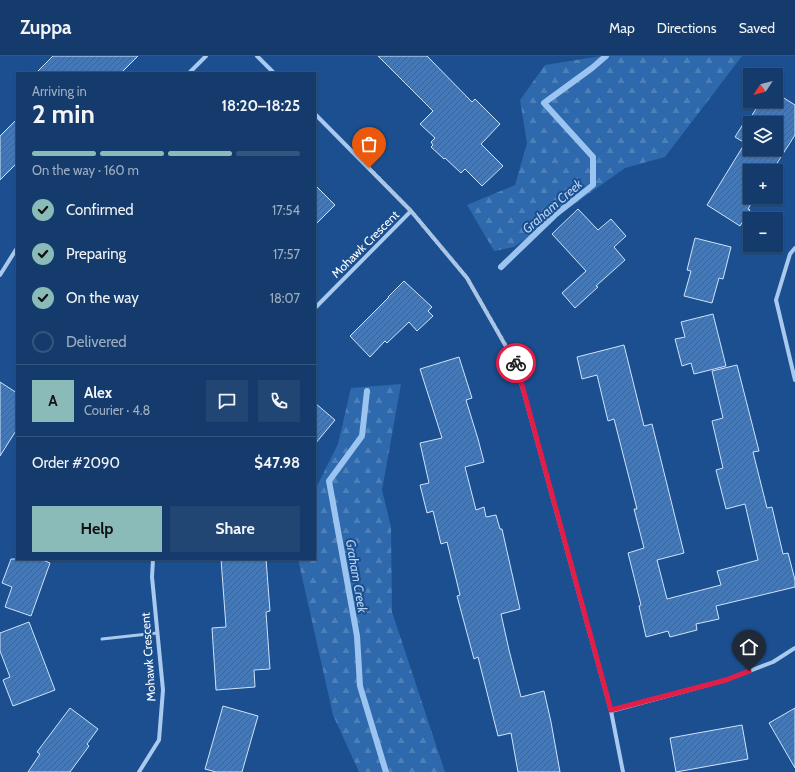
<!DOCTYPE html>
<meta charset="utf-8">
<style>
body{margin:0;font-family:Cabin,sans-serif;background:#214673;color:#f1f3f6;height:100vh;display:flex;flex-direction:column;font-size:15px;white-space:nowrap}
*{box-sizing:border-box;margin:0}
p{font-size:13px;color:#9dadc1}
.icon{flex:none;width:22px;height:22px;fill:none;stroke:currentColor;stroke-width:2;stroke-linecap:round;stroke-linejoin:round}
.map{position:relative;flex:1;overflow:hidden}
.sheet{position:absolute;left:16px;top:16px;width:300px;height:488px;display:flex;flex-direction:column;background:#143b6b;border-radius:0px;box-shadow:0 1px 3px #0004,0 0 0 1px #33557e}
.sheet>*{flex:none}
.needle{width:26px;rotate:234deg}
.fabs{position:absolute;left:743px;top:12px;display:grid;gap:8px}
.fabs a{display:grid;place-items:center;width:40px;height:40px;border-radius:0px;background:#143b6b;box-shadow:0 1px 3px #0004,0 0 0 1px #33557e;font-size:20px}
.pin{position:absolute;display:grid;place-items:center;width:34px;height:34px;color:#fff;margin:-41px -17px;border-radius:50% 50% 50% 0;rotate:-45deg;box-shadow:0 0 4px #0007}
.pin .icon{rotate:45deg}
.courier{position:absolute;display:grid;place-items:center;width:40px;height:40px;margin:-20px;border:3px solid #e11d48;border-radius:50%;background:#fff;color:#222;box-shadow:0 1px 5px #0007}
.overview em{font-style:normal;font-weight:800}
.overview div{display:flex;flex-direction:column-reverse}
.overview{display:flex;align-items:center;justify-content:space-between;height:68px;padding:0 16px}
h1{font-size:26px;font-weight:800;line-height:30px}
.bar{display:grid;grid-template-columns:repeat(4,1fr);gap:6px 4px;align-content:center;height:48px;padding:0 16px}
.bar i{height:5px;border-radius:3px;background:#33557e}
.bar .on{background:#8bbbb9}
.bar p{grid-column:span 4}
.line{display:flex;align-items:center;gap:10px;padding:0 16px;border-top:1px solid #33557e}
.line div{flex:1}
.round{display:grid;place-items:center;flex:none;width:42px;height:42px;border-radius:0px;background:#214673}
ol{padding:0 16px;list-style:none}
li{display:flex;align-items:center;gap:12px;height:44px}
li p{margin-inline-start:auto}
li .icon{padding:4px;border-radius:50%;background:#8bbbb9;color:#111;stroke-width:4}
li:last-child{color:#9dadc1}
li i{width:22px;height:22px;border:2px solid #33557e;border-radius:50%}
.primary-button{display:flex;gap:8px;margin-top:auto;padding:8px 16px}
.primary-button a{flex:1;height:46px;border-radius:0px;background:#8bbbb9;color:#111;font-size:16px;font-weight:800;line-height:46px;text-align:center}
.primary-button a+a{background:#214673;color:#f1f3f6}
header{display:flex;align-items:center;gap:24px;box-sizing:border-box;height:56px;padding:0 20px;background:#143b6b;border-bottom:1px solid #33557e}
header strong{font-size:19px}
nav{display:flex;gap:22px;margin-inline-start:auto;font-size:14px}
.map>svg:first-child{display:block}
.forest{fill:url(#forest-firs)}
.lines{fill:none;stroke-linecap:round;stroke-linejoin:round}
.stream{stroke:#9cc4f0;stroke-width:6}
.building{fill:url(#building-hatch);stroke:#cfe3fa;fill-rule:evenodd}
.lane{stroke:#a9c9ee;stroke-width:3}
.street{stroke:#a9c9ee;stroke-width:4}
.done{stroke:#afc1d8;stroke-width:4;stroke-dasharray:0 7.2}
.route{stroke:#e11d48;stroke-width:5}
.labels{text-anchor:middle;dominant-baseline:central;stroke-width:4;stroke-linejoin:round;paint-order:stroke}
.street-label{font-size:12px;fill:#fff;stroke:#1b4f8f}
.water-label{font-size:13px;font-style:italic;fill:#b5d3f5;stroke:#1b4f8f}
</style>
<header>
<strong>Zuppa</strong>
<nav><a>Map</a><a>Directions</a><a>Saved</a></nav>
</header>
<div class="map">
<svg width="795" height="716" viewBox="0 0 795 716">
<defs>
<pattern id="forest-firs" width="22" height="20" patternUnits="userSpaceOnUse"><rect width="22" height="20" fill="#2e69ad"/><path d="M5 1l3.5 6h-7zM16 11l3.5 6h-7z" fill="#4d80b9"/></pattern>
<pattern id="building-hatch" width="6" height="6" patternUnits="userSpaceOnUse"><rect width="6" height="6" fill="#4478b7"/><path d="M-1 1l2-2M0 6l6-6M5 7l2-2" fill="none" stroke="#486282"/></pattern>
</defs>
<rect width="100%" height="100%" fill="#1b4f8f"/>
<path class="forest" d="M601,0H742L665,101L625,112L514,191L494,195L467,149L515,129L527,87L520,44L545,9Z
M401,328L382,434L391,471L392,556L445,716H359L333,659L298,503H315V434L338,388L351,332Z"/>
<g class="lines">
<path class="stream" d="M501,211L555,159L593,129V101L544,47L592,12L606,0
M367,335L362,380L329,425L357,580L360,630L386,716"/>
</g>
<path class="building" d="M53,0H138L121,17H36Z
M378,0H427L472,46L475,43L500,68L481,88L503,110L482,130L465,113L461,117L445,102L444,103L431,91L433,89L431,86L435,82L420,68L433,55Z
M776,37L795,49V79L772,115H750V141H755L748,153L750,154L740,170L707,149L745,87L735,81L745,65L747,67L761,45H776ZM750,67H776V93H750Z
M17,63V107L0,124V80Z
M315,129L335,149L315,169Z
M578,153L598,174L611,163L626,180L614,191L625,204L596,230L598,231L575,252L562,237L586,215L552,178Z
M695,182L731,191L723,223L719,222L712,247L684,240L691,215L687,214Z
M404,225L432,251L428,255L433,260L417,275L409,266L387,287L385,285L370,301L350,280L389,241H388Z
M713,258L726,310L694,318L691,307L682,310L675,283L685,281L681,266Z
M624,289L644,370L652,368L684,497L657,504L667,543L721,529L717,515L758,504L745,448L726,453L716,414L723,412L712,365L723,362L712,315L737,309L759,395L753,396L767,452L772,451L783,498L788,497L795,524V531L716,550L719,563L696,568L697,574L670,581L668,575L646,581L639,550L641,549L628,497L644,492L634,453H637L614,363L608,365L597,319L582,323L577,301Z
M459,301L472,342L466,344L478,383L484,406L465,411L476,454L484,451L486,461L496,459L500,473H502L520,553L501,558L509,594L521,641L544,635L551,666L560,716H518L511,677L498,680L478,601L474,603L457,540L460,539L447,486L441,488L433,455L427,457L420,429L429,427L420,387L442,382L420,313Z
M0,326L17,337V373L0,400Z
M315,347L335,364L315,388Z
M11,503H40L50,507L31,560L5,551L12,531L2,527Z
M221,503H266L270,555L266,556L270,613L254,614L255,631L216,634L212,572L226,571Z
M29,566L55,634L13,650L3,624L10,621L0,595V577Z
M223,650L258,660L242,716H216L205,713Z
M70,652L98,673L87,688L89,690L70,716H28L40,698L37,696Z
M795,652V712L769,667Z
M742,669L748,703L676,716L670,682Z"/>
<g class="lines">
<path class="lane" d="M102,583L157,577"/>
<path class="street" d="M257,0L274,17
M189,17L206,0
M315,58L411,155L467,222L516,308L611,655L623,716
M795,192L790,198L776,244L795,324
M0,219L17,192
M315,252L411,155
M611,655L726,624L773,606L795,592
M139,716L159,684L163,634L152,521L153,503"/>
</g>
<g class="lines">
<path class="done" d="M369,112L411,155L467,222L516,307"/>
<path class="route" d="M516,307L611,654L726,624L749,615"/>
</g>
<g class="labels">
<g class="street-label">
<text transform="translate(365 188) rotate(-45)">Mohawk Crescent</text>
<text transform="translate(148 601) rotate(-94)">Mohawk Crescent</text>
</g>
<g class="water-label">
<text transform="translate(552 150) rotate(-41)">Graham Creek</text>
<text transform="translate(357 520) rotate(80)">Graham Creek</text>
</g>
</g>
</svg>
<div class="fabs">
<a><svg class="needle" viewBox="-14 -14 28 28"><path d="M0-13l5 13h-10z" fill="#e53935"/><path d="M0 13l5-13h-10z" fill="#9dadc1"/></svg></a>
<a><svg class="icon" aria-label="layers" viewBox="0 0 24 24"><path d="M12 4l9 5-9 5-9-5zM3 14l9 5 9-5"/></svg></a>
<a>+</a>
<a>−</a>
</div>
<div class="pin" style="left:369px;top:112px;background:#ea580c"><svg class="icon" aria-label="bag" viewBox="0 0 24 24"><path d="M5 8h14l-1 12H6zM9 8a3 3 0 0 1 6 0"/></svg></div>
<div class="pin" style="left:749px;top:615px;background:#1f2937"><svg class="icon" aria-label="home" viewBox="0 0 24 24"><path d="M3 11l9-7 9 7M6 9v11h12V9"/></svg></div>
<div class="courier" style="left:516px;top:307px"><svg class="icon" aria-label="bike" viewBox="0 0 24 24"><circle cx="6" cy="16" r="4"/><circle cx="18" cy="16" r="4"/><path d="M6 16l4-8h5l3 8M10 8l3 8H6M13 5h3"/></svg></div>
<section class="sheet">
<div class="overview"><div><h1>2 min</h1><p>Arriving in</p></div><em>18:20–18:25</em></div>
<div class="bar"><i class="on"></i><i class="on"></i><i class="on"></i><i></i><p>On the way · 160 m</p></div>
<ol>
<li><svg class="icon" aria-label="check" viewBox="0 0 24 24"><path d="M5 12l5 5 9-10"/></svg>Confirmed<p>17:54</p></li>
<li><svg class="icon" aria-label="check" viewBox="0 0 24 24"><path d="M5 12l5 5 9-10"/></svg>Preparing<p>17:57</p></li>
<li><svg class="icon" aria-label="check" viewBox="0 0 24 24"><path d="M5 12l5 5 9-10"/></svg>On the way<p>18:07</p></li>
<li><i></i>Delivered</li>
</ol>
<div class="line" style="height:72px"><b class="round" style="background:#8bbbb9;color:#111">A</b><div><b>Alex</b><p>Courier · 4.8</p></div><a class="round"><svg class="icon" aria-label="chat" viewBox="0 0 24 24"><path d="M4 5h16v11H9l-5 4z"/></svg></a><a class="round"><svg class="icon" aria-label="phone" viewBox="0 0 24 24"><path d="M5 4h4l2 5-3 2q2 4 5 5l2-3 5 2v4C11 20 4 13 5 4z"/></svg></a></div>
<div class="line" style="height:52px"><div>Order #2090</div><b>$47.98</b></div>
<div class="primary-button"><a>Help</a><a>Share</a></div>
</section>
</div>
